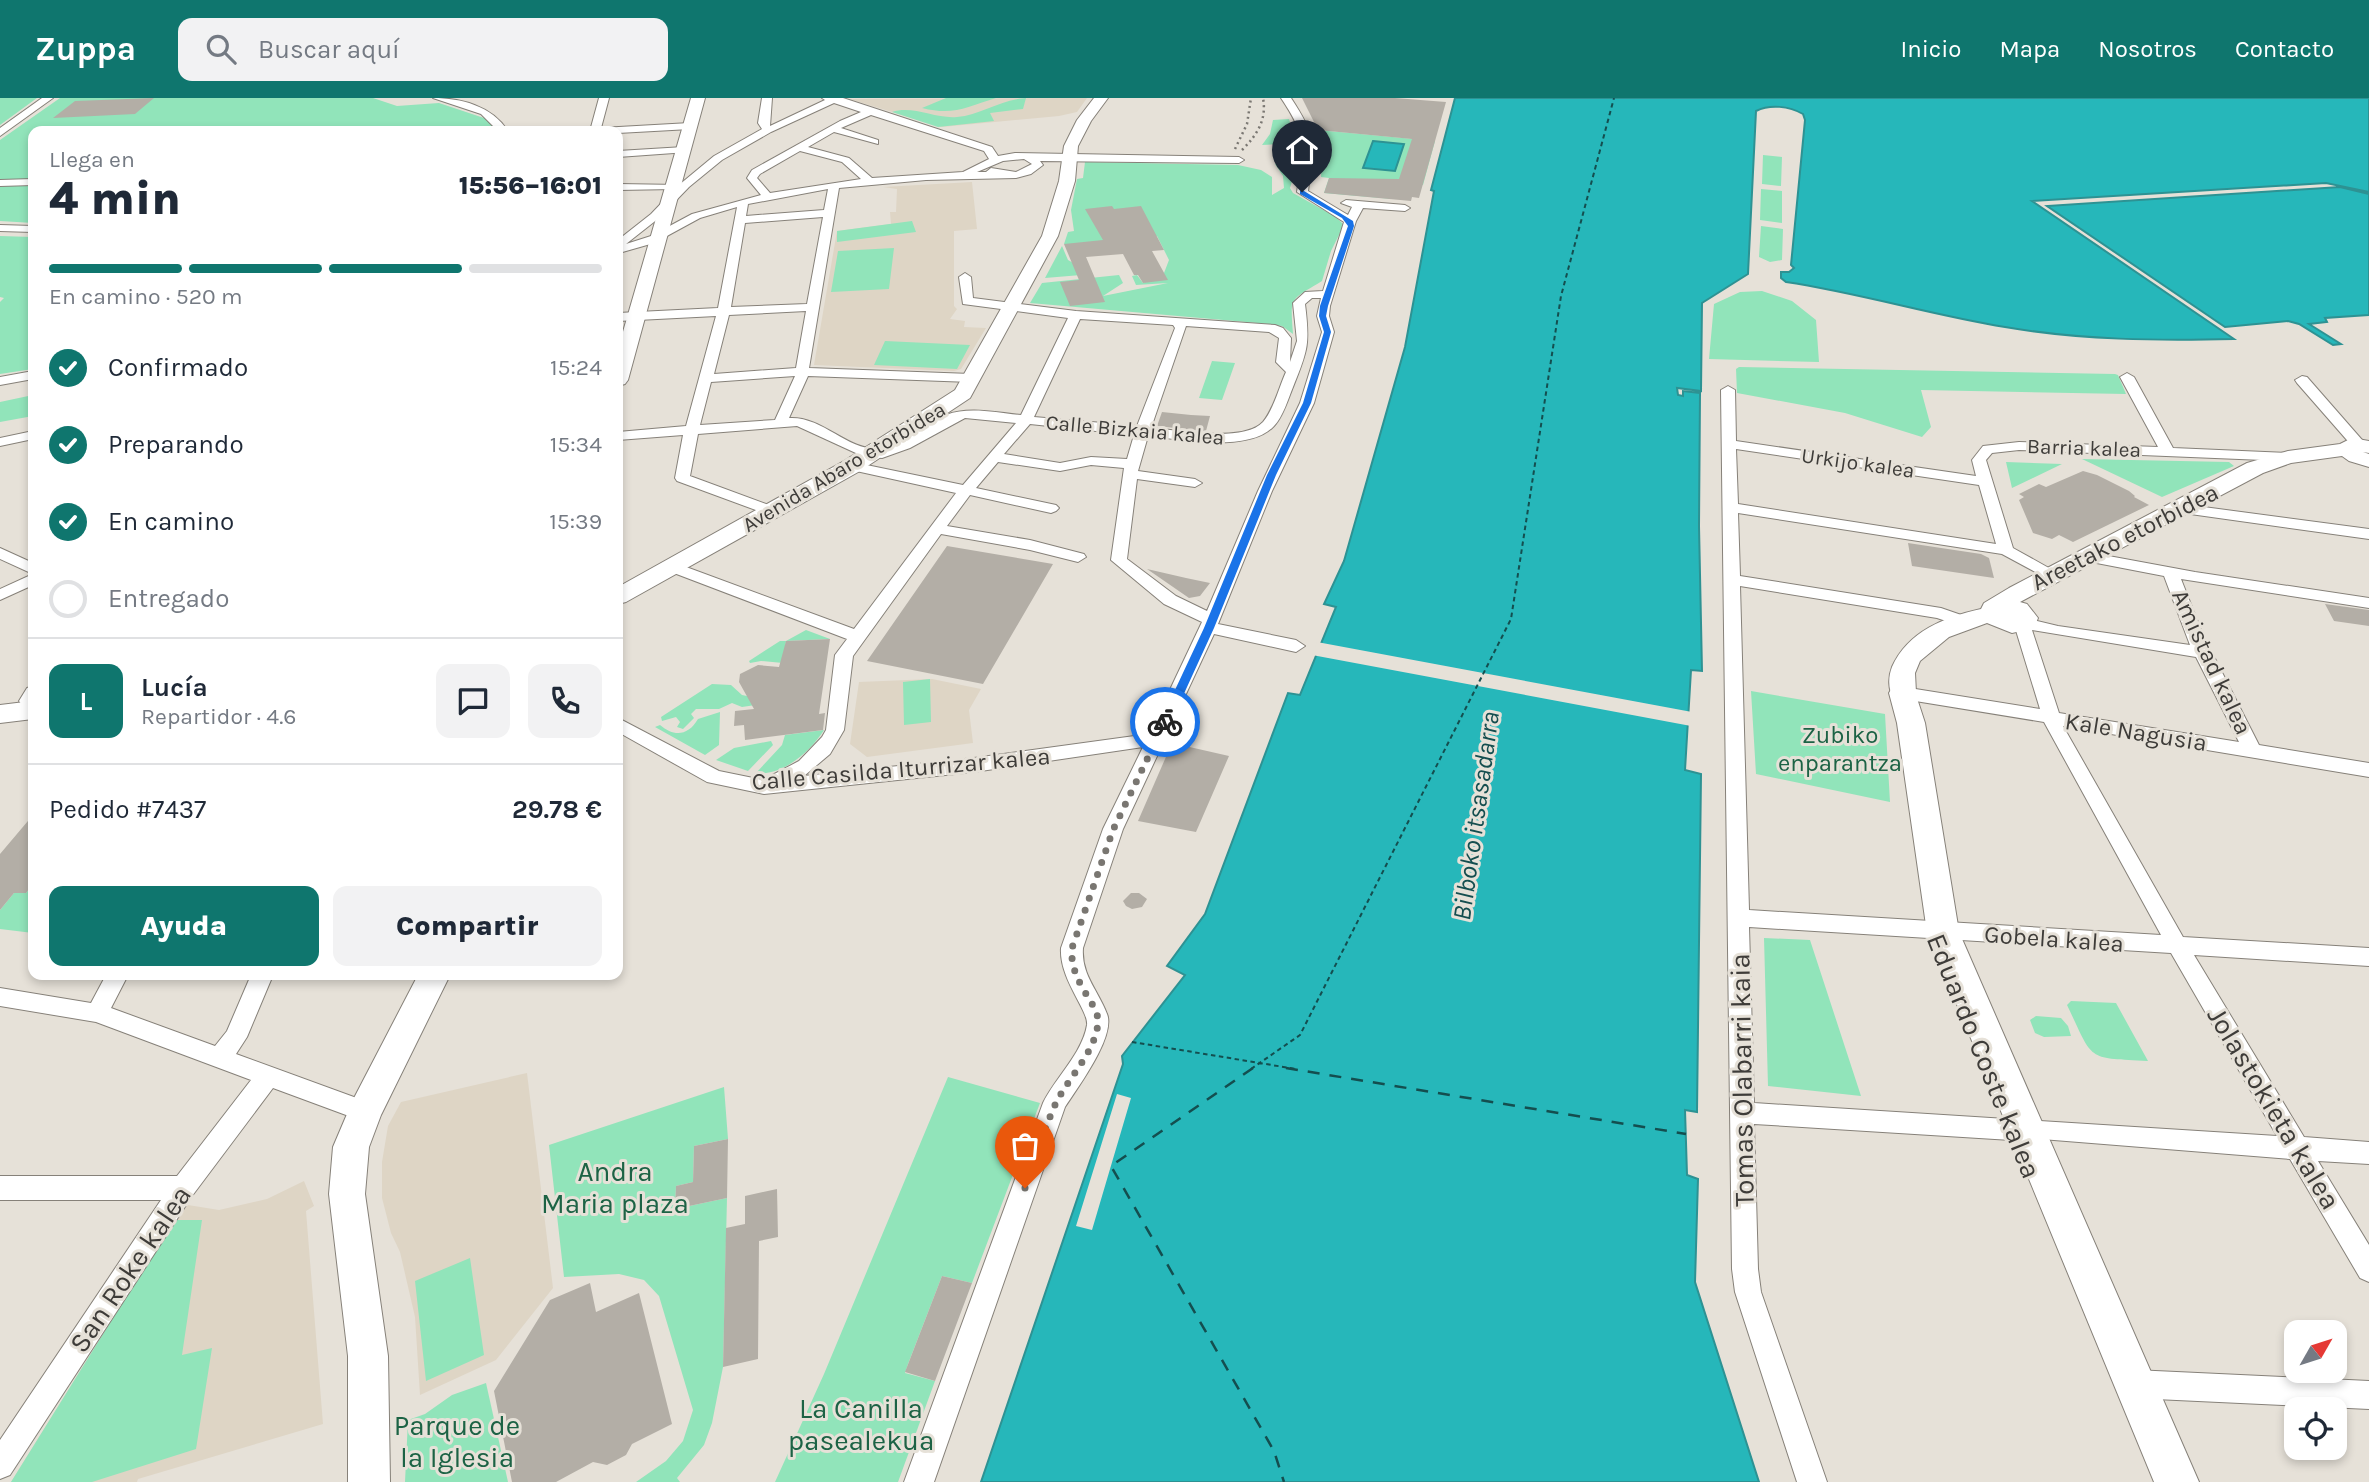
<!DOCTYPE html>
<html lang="es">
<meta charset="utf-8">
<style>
body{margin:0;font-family:Karla,sans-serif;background:#f2f2f3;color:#1f2937;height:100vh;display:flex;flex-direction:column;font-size:26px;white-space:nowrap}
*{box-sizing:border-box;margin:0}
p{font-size:23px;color:#747a83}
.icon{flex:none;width:38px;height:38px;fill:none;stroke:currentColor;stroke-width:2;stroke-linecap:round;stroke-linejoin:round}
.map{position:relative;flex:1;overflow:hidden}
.drawer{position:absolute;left:28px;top:28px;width:595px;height:854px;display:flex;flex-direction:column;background:#fff;border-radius:14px;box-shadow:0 4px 10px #0003}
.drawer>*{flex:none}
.needle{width:46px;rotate:51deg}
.tools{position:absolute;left:2284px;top:1222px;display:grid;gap:14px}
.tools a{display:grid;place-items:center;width:63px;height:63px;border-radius:14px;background:#fff;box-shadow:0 4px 10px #0003;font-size:35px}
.pin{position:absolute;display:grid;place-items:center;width:60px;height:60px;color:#fff;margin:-72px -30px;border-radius:50% 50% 50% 0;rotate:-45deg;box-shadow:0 0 7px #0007}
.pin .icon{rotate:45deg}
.courier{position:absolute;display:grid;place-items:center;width:70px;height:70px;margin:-35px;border:5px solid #1a73e8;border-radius:50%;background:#fff;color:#222;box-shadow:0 2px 9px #0007}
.summary em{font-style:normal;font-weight:800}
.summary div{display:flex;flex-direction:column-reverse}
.summary{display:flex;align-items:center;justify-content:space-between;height:119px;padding:0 21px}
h1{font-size:46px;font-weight:800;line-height:52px}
.bar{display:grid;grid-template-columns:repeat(4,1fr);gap:10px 7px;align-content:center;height:84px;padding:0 21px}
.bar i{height:9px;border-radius:5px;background:#e0e1e3}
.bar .current{background:#0f766e}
.bar p{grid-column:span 4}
.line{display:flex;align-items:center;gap:18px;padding:0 21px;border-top:2px solid #e0e1e3}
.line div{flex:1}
.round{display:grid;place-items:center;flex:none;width:74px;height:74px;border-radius:14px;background:#f2f2f3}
ol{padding:0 21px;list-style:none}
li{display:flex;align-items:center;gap:21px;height:77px}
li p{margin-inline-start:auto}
li .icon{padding:7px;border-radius:50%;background:#0f766e;color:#fff;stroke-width:4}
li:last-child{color:#747a83}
li i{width:38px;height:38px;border:4px solid #e0e1e3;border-radius:50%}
.cta{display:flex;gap:14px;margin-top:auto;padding:14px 21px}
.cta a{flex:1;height:80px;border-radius:14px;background:#0f766e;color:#fff;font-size:28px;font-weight:800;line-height:80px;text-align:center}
.cta a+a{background:#f2f2f3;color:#1f2937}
header{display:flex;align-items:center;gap:42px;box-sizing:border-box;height:98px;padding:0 35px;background:#0f766e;color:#fff}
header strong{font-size:33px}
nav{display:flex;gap:38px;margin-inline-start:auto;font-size:24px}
.search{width:490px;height:63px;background:#f2f2f3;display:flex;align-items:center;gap:18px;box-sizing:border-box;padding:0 24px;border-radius:14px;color:#747a83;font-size:26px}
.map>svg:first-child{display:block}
.built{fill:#ded5c5}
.green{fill:#91e4ba}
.water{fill:#26b7ba;stroke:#2d9293;stroke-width:2}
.pier{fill:#e6e1d8}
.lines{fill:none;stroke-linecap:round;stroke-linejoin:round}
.ferry-far1{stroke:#144e4f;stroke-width:2;stroke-dasharray:4.5 3.5;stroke-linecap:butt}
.ferry{stroke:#144e4f;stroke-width:2.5;stroke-dasharray:12 10;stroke-linecap:butt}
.building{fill:#b3aea6}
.street-casing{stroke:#868179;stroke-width:2}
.secondary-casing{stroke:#868179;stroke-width:2}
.primary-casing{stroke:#868179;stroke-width:2}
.street{fill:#fff;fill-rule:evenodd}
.secondary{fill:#fff;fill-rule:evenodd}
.primary{fill:#fff;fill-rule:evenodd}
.rail{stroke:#7a7772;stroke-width:2.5;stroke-dasharray:2 3.5;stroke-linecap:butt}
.route{fill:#1a73e8}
.done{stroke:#797671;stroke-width:7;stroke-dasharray:0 12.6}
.labels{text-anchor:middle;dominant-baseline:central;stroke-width:6;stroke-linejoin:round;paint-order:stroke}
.far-street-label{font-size:21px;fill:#3e3c39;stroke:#e6e1d8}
.street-label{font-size:24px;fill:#3e3c39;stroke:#e6e1d8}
.park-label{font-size:24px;fill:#1c6345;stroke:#e6e1d8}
.water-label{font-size:26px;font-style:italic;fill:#144e4f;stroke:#e6e1d8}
.near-street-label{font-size:28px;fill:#3e3c39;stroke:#e6e1d8}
.near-park-label{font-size:28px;fill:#1c6345;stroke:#e6e1d8}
</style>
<header>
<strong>Zuppa</strong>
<div class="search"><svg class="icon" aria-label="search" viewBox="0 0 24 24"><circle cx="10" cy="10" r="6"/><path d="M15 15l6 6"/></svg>Buscar aquí</div>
<nav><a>Inicio</a><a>Mapa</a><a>Nosotros</a><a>Contacto</a></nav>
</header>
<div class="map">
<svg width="2369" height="1384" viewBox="0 0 2369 1384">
<rect width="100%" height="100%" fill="#e6e1d8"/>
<path class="built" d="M1087,0L1077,14L1059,18L942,29L849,1Z
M972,84L977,131L954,133V208L957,211L950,221L965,223L964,229L986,230L961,271L954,273L814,267L837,133L891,126L890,114H896L897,91L883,89Z
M932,581L981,591L969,612L973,645L867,659L850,646L859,584Z
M527,975L553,1190L496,1262L420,1297L415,1219L400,1154L391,1135L382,1100V1064L388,1028L401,1004Z
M304,1083L314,1108L306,1113L323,1326L138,1381L137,1384H11L174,1122L188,1107L219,1112L267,1101Z"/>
<path class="green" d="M0,0H37L0,27Z
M60,0H373L397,8L439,5L490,22L494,33H33V125L0,123V42Z
M946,0H996C966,9 954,18 922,10Z
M1026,0L1023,11L990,15L994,23L938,29L892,14C913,7 935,21 957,19C981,17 999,2 1026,0Z
M1289,21L1296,45L1262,47L1270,36L1273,22Z
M1318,32L1435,43L1423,87L1397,85L1393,101L1324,95L1329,80L1321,79L1322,56Z
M1763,57L1782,59L1781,88L1762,86Z
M1085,64L1238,67L1261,72L1272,79V97L1284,90L1283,78L1275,66L1298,64L1290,90L1293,95L1336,119L1344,127L1331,153L1322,183C1290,203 1290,197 1293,236L1282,228L1269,226L1030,205L1042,185L1119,177L1123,185L1103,198L1168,185L1136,187L1132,178L1137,177L1143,185L1164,175L1169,162L1157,138L1108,150L1064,146L1068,134L1074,133L1071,112L1077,81L1083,80Z
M1761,91L1782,93V125L1760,122Z
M912,123L916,134L837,144V133Z
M1761,128L1783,131L1782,162L1770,164L1759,159Z
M0,138L33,139V271L0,276V204L4,200L0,199Z
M1062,148L1068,162L1093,176L1045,180Z
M894,150L889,191L831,194L838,153Z
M1762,193L1792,203L1816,222L1819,264L1709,261L1714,206L1740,194Z
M885,243L970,247L957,271L874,267Z
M1212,263L1235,265L1222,302L1199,300Z
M1739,269L2115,276L2118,277L2126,296L1921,292L1931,329L1922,339L1845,315L1737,295L1736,271Z
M33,297V318L0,324V304Z
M2082,361L2229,364L2234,368L2162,399Z
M2006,364L2062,366L2012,390Z
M806,532L830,541L786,543L783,565L761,563L750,565L749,563L780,543H786Z
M930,581L931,624L904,627L903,584Z
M712,586L731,587L742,597L777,604L742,609L732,605L719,611H696L691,616L694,620L683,631L677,629L680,624L676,619L662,623L661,619Z
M1751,593L1885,616L1890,704L1756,676Z
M720,614L719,647L705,657L655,629L660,627C674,639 688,638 698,621Z
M824,632C810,654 783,678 756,675L782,647L785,637Z
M771,643L773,647L748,673L716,662L734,650Z
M33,786V835L0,831V812L14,795H26Z
M1764,840L1810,842L1861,998L1768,988Z
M2071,903L2116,905L2148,963C2085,960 2094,963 2067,907Z
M2036,918L2061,920L2068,928L2071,938L2044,939L2035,935L2030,922Z
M948,979L1040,1005L972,1185L942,1178L908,1266L905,1275L935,1283L898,1384H775L824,1276Z
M724,989L728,1041L694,1048L693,1084L676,1088L675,1111L727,1100L723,1269L712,1325L704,1347L677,1380L680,1384H636L666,1363L683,1343L693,1312L659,1198L644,1182L619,1176L564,1179L549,1047Z
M174,1122H202L182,1257L212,1250L196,1351L92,1384H11Z
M470,1160L484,1257L426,1283L415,1183Z
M486,1285L508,1384H405L408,1322L425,1316L452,1297Z"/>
<path class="water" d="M1455,0H2369V94L2326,85L2032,103L2234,241C2157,243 2081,242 2005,229C1931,217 1860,195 1786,184L1781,180V174H1789L1794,170L1791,167L1805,22L1803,16C1789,8 1770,6 1756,13L1748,176L1702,205L1701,293L1677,290L1678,297L1683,298V293L1700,295L1699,428L1702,573L1691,572L1685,672L1701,676L1697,1014L1685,1012L1687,1077L1698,1081L1695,1184L1759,1384H981L1123,966L1122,958L1185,877L1167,868L1205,816L1288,595L1300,597L1336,509L1324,506L1344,463L1405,249L1434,93L1431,92Z
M1373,43L1404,46L1395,73L1363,70Z
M2340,89L2369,96V217L2325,220L2327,224L2309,226L2341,246L2333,247L2299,226L2288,223L2225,229L2047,108Z"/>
<path class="pier" d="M1317,544L1692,614L1691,628L1312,557Z
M1117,996L1131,1000L1092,1132L1076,1128Z"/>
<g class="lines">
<path class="ferry-far1" d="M1132,944L1296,971
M1251,971L1300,937L1511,521L1561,198L1614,0"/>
<path class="ferry" d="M1253,970L1111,1068L1274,1353L1284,1384
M1286,970L1686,1036"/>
</g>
<path class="building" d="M154,0L135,16L53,20L75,3Z
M1302,0H1395L1446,4L1419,100L1412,99L1411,103L1324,95L1329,80L1399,81L1412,41L1318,32Z
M1112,108L1114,111L1141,108L1164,152L1152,153L1168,182L1143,185L1138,177H1134L1123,156L1086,159L1105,204L1070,208L1060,184L1079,182L1064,146L1103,142L1085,111Z
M1162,314L1191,317L1210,318L1206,333L1193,332L1157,328Z
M2083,373L2097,377L2129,393L2135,398L2134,399L2149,407L2073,444L2059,437L2052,441L2033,435L2019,402L2024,399L2019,396L2039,386L2046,389Z
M1908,445L1981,456L1989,460L1994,480L1912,468Z
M947,448L1053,466L983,586L867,563Z
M1147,471L1186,480L1210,485L1200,498L1189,500Z
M2325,506L2369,512V528L2334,523Z
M830,541L819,616L825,615L823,632L745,642L744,627L734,628L735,613L754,611L739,584L740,576L758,567L779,569L786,543Z
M1172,645L1229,658L1196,734L1138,723Z
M33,717V786L26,795H14L0,812V756Z
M1131,795H1139L1147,801L1142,809L1132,811L1126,808L1123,803Z
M728,1041L727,1100L675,1111L676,1088L693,1084L694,1048Z
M777,1091L778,1139L759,1143L758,1261L723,1269L726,1130L745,1126V1098Z
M942,1178L972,1185L935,1283L905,1274Z
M590,1185L596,1214L639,1195L672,1326L632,1346L626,1357L607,1367L593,1364L556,1384H512L494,1293L550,1202Z"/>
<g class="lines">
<g class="street-casing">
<path id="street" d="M42,0H53L0,38V30Z
M433,0C461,0 492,8 508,33H498L481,16Z
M599,0H609L601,30L690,25L695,28L690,31L618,35L590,33Z
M762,0H772L770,28L825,2L822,0H843L992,49L998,58L1015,55L1239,59L1244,62L1239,65L1040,63L1043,67L1031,76L1016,80L926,82L839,90L809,270L971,276L978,280L971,284L808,278L789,320C823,318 847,353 880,351C903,349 925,326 946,317C969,308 997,315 1021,317L1068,220L963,206L959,179L965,175L971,179L973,200L1076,213L1275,227L1283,230L1291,240L1290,264L1297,243L1293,205L1305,194L1323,193L1344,124L1297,94C1304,48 1308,40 1281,0H1291C1318,41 1314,46 1308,93L1348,117L1352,109L1341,105L1346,102L1405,107L1410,110L1405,113L1363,110L1356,123L1330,208L1329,218L1334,234L1314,305L1272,393L1218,526L1296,542L1305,548L1296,554L1214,536L1123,731L1083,850C1081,877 1098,892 1107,916C1116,938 1078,989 1065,1009L934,1384H904L1043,1005C1055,980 1082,956 1087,927C1089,913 1059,881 1061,850L1103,731L1143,649L974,674L764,696L707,684L618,634V620L719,673L763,682L799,663L822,639L826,632L835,557L847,541L666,472L664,469L666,466H678L854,531L956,395L847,371L845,368L847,365L852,364L963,387L1016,325L965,320L910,350L882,360L858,356L797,328L698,336L690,378L777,410L780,413L772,418L677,383L675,380L683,337L618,342V334L686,328L716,218L618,223V215L718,210L737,109L700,120L654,145L619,155L618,142L651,116L675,91L618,92V86L679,87L714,58L762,31L758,25ZM834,5L861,14L840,23L752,72L747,80L761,97L692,116L651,138L626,146L659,120L689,89L722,62L771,34ZM871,17L984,53L989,61L963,74L872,80L849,60L808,49L834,34L878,46V42L841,30ZM800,53L842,64L861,81L770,95L757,80L760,76ZM1024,61L1032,66L1016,74L991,70L986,74H977L1003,63ZM828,91L824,112L746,118L748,106ZM823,119L807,206L731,209L745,125ZM1312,200H1321L1317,218L1322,234L1300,305L1258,393L1207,513L1176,498L1127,461L1137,381L1195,389L1202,385L1195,381L1138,373L1148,338C1181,341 1249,355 1274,328C1283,319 1288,301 1293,289C1308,252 1310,246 1305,206ZM806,213L796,270L714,276L729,217ZM1080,221L1173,227L1175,230L1137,328L1034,319ZM1186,228L1269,234L1279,240L1276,264L1286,274C1279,289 1274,311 1263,324C1244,345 1177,332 1151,330ZM795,278L775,322L700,327L711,284ZM1030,326L1134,337L1127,361L1091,359L1060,365L1004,356ZM998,364L1060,373L1091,367L1124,370L1111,462L1164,506L1202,524L1149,636L974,660L804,678L830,656L844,632L853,558L941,436L1030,452L1078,464L1086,459L1084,456L1030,442L947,428L970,397L1051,415L1056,413L1059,410L1056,407L976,390Z
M684,49L688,50V54L618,59V53Z
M33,81V87L0,88V82Z
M0,127L33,128V134L0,133Z
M33,273V281L0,287V279Z
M2127,275L2134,279L2173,350L2288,355L2295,359L2288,363L2019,352L1992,355L1986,362L2013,450L2056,474L2058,477L2056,480L2050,482L2002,456L1738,415L1740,478L1941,510L1967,519L1969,523L1961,528L1937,520L1740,488L1749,812L2161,837L2044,624L1903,601L1894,595L1903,589L2040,611L2014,526L2016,522L2025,520L2058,528L2190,547L2164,478L2081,462L2079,459L2081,456L2087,454L2195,474L2369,500V510L2181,481L2203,537L2259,647L2369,665V679L2063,628L2183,839L2369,850V868L2194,857L2304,1039L2369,1044V1066L2318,1063L2369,1147V1184L2360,1180L2290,1061L2018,1039L2011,1042L1754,1026L1758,1171L1761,1194L1827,1384H1797L1735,1194L1732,1171L1721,292L1728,288L1735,292L1736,343L1976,378L1972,362L1983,348L2019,344L2158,349L2120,279ZM1736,351L1979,387L1996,446L1738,406ZM2032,532L2196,559L2239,644L2059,615ZM1749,829L2171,855L2277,1038L1754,1005Z
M2302,278L2307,279L2363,343V349H2353L2297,285L2295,282Z
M33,333V341L0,348V340Z
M2181,406L2369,431V441L2176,414L2173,411Z
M0,450L33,465V476L0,461Z
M33,476V487L0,502V491Z
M33,588V608L22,607L19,603L27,590Z
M106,877H128L111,910L215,948L227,933L251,877H273L247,939L236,956L373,1006L377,1013L373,1020L365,1024L273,990L192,1098L10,1377L0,1381V1342L161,1102H0V1078H177L251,982L96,924L0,908V890L91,905Z
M2134,1272L2369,1283V1311L2134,1300L2124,1296L2120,1286L2124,1276Z"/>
</g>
<g class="secondary-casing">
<path id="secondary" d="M691,0H705L628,282L625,286L618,288V251Z
M1094,0H1108L1091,23L1078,48L1075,83L1058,138L970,300L860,373L626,504L618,506V489L844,363L955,292L1042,138L1059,83L1064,48L1077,22Z
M2352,340L2369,343V355L2363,354L2369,356V369L2349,363L2342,358L2291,365L2263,375L2020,504L2027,506L2038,520L2034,530L2012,535L1987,525L1949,539L1920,563L1915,575L1916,595L1912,601L1903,604L1894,601C1888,592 1888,579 1892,569C1908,533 1945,519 1981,511L1984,505L2009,490L2247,365L2288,353L2340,346Z
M33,603V621L0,625V607Z
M418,877H450L381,1017L369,1049L365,1096L388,1258L390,1384H348V1258L329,1096L333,1049L353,1002Z"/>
</g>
<g class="primary-casing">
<path id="primary" d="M1903,586L1913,588L1925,625L1959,834L2199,1384H2154L1927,834L1897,625L1889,595L1893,588Z"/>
</g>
<use href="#street" class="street"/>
<use href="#secondary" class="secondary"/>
<use href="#primary" class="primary"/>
<path class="rail" d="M1235,51L1247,26L1251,0
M1242,52C1257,37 1267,22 1263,0"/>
</g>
<path class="route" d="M1300,93H1304L1353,123L1354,128L1328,208L1326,218L1331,234L1311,305L1276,377L1214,530L1171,624L1165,627L1160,624L1204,530L1267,377L1303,305L1324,234L1319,218L1320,208L1348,128L1342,120L1300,96Z"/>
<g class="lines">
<path class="done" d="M1025,1090C1035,1062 1043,1034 1055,1007C1067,981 1095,955 1098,925C1100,906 1069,885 1072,850L1113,732L1165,624"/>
</g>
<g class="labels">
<g class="far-street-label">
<text transform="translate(1135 332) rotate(5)">Calle Bizkaia kalea</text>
<text transform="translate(2084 350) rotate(2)">Barria kalea</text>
<text transform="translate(1858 365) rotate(8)">Urkijo kalea</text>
<text transform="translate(844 369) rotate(-31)">Avenida Abaro etorbidea</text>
</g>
<g class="street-label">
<text transform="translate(2125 439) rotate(-27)">Areetako etorbidea</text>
<text transform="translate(2212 564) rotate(65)">Amistad kalea</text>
<text transform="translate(2136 634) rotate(9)">Kale Nagusia</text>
<text transform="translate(901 671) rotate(-5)">Calle Casilda Iturrizar kalea</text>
<text transform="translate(2054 841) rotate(4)">Gobela kalea</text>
</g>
<g class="park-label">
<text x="1840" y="637">Zubiko<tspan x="1840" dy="28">enparantza</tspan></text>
</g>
<g class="water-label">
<text transform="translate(1476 718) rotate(-82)">Bilboko itsasadarra</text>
</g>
<g class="near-street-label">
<text transform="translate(1984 958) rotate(68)">Eduardo Coste kalea</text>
<text transform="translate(1742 982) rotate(-91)">Tomas Olabarri kaia</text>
<text transform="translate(2274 1010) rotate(59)">Jolastokieta kalea</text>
<text transform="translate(130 1171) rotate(-56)">San Roke kalea</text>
</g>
<g class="near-park-label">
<text x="615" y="1073">Andra<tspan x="615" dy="32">Maria plaza</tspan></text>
<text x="861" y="1310">La Canilla<tspan x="861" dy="32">pasealekua</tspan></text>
<text x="457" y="1327">Parque de<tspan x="457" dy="32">la Iglesia</tspan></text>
</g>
</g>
</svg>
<div class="tools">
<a><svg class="needle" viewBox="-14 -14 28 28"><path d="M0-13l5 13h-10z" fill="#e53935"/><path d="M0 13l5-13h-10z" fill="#747a83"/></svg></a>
<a><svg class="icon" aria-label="locate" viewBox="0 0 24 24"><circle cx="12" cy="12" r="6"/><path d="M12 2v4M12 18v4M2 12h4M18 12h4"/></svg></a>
</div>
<div class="pin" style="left:1025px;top:1090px;background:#ea580c"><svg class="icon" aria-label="bag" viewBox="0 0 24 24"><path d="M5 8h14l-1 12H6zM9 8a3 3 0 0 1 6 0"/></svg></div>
<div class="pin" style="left:1302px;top:94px;background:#1f2937"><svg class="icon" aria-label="home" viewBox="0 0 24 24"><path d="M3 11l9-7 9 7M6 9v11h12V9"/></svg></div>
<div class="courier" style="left:1165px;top:624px"><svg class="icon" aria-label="bike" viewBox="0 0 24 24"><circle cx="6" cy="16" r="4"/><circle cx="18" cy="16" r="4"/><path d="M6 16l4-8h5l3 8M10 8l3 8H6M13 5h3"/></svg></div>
<section class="drawer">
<div class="summary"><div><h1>4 min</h1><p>Llega en</p></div><em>15:56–16:01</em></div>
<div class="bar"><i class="current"></i><i class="current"></i><i class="current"></i><i></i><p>En camino · 520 m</p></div>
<ol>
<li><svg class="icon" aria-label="check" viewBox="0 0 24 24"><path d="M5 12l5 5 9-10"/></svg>Confirmado<p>15:24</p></li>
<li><svg class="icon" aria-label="check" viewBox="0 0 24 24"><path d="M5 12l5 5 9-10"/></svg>Preparando<p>15:34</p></li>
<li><svg class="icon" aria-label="check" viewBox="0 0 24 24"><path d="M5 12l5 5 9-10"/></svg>En camino<p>15:39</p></li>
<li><i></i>Entregado</li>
</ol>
<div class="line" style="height:126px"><b class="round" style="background:#0f766e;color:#fff">L</b><div><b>Lucía</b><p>Repartidor · 4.6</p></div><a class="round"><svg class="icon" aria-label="chat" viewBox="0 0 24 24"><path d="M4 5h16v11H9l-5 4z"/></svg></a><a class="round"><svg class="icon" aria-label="phone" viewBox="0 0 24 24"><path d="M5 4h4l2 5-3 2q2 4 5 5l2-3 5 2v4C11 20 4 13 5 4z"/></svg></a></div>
<div class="line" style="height:91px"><div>Pedido #7437</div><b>29.78 €</b></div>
<div class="cta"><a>Ayuda</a><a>Compartir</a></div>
</section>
</div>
